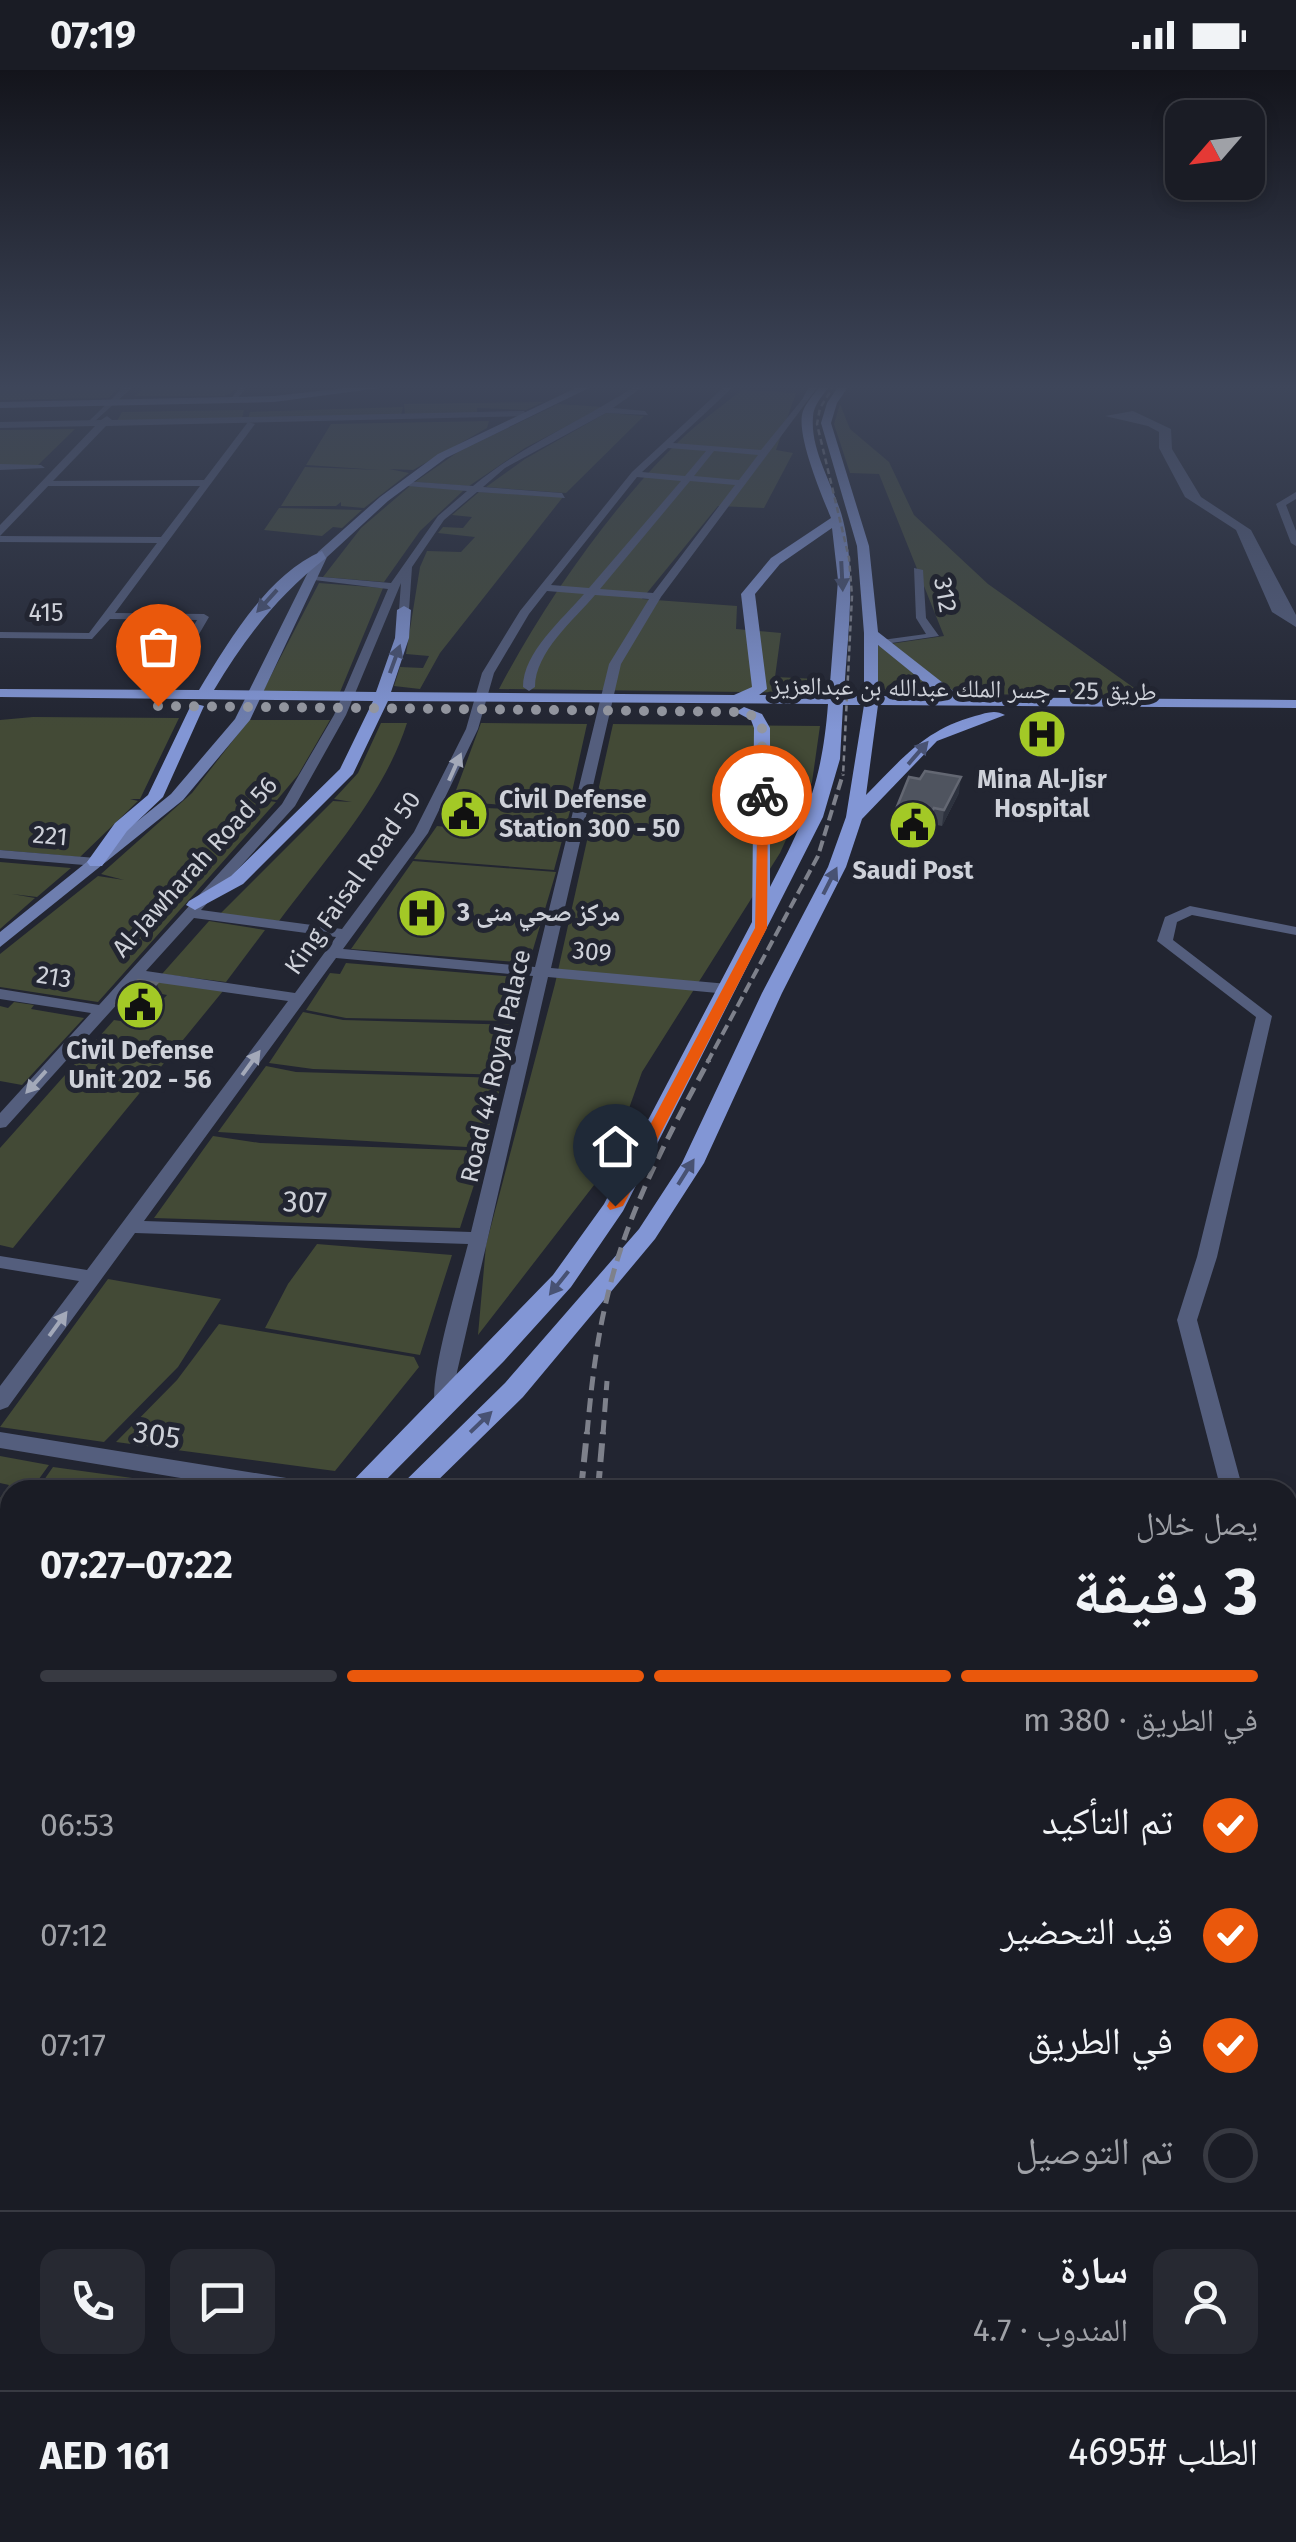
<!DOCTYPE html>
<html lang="ar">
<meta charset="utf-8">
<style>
body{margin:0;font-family:"Fira Sans","Noto Naskh Arabic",sans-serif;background:#272932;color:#f1f3f6;direction:rtl;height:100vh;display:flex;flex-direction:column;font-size:38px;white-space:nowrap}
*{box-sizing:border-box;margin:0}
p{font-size:32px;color:#9fa1a7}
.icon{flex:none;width:55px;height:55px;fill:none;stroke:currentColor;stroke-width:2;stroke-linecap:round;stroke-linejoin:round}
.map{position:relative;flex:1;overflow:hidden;direction:ltr}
.sheet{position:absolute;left:0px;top:1410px;width:1298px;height:1062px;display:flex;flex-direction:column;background:#1a1c25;border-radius:30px 30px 0 0;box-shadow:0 5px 15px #0003,0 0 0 2px #383a42;direction:rtl}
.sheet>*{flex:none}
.needle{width:65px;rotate:242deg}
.buttons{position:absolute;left:1165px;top:30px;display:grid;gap:20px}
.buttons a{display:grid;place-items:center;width:100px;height:100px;border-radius:20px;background:#1a1c25;box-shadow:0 5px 15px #0003,0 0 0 2px #383a42;font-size:50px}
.pin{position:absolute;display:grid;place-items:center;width:85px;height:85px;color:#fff;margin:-102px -42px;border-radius:50% 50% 50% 0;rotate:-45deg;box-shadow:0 0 10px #0007}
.pin .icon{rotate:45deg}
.courier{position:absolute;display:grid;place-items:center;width:100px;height:100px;margin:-50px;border:8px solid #ea580c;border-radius:50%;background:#fff;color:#222;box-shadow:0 2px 12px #0007}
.overview em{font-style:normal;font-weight:700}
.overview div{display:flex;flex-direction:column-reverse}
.overview{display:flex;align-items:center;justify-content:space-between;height:170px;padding:0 40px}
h1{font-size:65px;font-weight:700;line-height:75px}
.bar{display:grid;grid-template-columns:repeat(4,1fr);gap:15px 10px;align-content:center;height:120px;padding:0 40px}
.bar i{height:12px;border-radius:8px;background:#383a42}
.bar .selected{background:#ea580c}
.bar p{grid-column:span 4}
.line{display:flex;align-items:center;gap:25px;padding:0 40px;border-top:2px solid #383a42}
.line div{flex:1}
.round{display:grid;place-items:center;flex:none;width:105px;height:105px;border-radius:20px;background:#272932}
ol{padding:0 40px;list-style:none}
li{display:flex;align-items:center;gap:30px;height:110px}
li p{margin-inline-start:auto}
li .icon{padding:10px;border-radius:50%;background:#ea580c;color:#fff;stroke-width:4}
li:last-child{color:#9fa1a7}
li i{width:55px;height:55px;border:5px solid #383a42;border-radius:50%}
.status{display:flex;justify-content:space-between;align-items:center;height:70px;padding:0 50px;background:#1a1c25;direction:ltr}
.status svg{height:28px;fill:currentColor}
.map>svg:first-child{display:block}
.green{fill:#434a36}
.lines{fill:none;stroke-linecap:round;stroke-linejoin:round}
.minor{fill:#545e7d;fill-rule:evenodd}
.tertiary{fill:#545e7d;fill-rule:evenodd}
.secondary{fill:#6e7eaf;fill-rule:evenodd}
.primary{fill:#8296d5;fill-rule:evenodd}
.rail-far4{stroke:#7e818b;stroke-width:2.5;stroke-dasharray:6 4;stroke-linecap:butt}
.rail-far3{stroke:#7e818b;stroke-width:4;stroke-dasharray:11 5;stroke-linecap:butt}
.rail-far2{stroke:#7e818b;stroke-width:5;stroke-dasharray:14 8;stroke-linecap:butt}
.rail-far1{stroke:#7e818b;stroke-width:6;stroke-dasharray:19 9;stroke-linecap:butt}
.rail{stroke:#7e818b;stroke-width:8;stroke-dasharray:24 12;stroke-linecap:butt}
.wall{fill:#404550}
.shaded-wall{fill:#2d323e}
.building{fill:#4f545f;stroke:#636772;stroke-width:2.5}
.oneway{fill:#485273}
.oneway2{fill:#a3a9b9}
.route{fill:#ea580c}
.done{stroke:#92959e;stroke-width:10;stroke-dasharray:0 18}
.labels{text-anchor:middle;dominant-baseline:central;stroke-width:10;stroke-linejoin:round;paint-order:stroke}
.far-street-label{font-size:25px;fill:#ced1d9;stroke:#222531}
.far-poi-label{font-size:25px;font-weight:bold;fill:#ced1d9;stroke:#222531}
.street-label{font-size:30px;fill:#ced1d9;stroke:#222531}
</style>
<div class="status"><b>07:19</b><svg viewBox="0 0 49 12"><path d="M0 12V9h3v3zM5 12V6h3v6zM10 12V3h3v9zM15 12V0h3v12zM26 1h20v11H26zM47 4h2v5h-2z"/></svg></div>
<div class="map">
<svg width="1296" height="2472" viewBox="0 0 1296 2472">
<rect width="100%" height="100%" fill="#222531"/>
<path class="green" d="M0,314H122L109,328L0,330Z
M147,314H196L194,319L198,314H239L230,324L222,326H135Z
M742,320L796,323L776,380L793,383L764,438L718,436L642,529L737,536L736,559L781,563L775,607L818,609V623L499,619C542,537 605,446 670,380C691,358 718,339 742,320Z
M543,332L526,340L477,338V343L405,345L404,334Z
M558,334L603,337L525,378L469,416L415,412L458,382Z
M840,334L850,359L889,392L914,445L988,514L1144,625L877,624L876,576L944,566L879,404L850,403L834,354Z
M403,337L401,345L248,349L250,342Z
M244,340L242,348L117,351L122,342Z
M606,343L644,346L566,423L486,417L525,389Z
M489,351L487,358L413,400L389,399L409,403L364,438L341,436V432L336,436H281L305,397L381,400L306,395L331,354Z
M75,359L37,396L0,395V360Z
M410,416L464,420L420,461L384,512L323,507L361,458Z
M479,422L563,427L440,583L420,619L394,616L400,597L423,598L429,586L406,584L420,497L427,481L461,482L475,467L438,463L443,457L463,458L472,447L452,445Z
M279,438L362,440L342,458L333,457L322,466L264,460Z
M319,513L383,518L340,622L263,621Z
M33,647L179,648L140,729H130L138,731L80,787L0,780V650Z
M249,650H330L298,705L277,730L241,727L276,732L98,932L0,917V884L98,806L124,810L101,804L192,723Z
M381,653H407C383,728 325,789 279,851L220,844L333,731L352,732L334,729L358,703Z
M481,653L587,654L568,740L452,731Z
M613,654L820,656L812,712L780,783L642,1002L608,1097L478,1265L486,1175L555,914Z
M485,738L570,741L554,800L414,789L437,756L475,760Z
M413,791L556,802L529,893L351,879Z
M0,792L71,798L37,827L12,824L35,828L0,859Z
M209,851L265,860L226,912L162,904Z
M346,893L528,908L515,951L346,948L306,940L330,903L340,904Z
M151,909L223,921L13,1178L0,1175V1078L114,950L140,954L167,925L142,920Z
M14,932L34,935L31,939L84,948L22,1015L0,1011V936L8,938Z
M303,942L343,950L516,955L505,1005L313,999L269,993Z
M266,996L296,1002L503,1008L483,1078L218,1062Z
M213,1066L260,1073L485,1081L460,1158L154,1148Z
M317,1174L452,1185L420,1285L265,1258L288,1214Z
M108,1209L221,1229L178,1297L104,1372L0,1357Z
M219,1254L414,1287L419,1297L335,1401L116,1372L177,1310Z
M0,1386L49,1395L31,1420H10V1450L0,1465V1428L9,1415L0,1413Z
M53,1397L219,1420H37Z
M0,1543L10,1545V1670L0,1682Z"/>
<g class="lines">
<path class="minor" d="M127,314H136L95,351H89Z
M241,314H249L237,329H231Z
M343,314H351L346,318Z
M638,314H647L613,338L645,341L648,345L606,343L505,398L483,417L562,423L565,428L477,422L444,450L412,497L409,540L404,543L399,540L401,513L346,645L295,736L201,840L342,859L414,762L466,659L482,603L520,541L632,402L724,317L731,319L673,373L761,380L805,326L808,330L661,527L621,594L551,898L728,914L736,919L728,924L548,907L457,1302L452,1340H436C426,1314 460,1207 468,1174L135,1163L8,1337L0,1340V1316L79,1211L0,1198V1186L87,1200L288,931L139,910L6,1057L0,1058V1043L91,943L0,929V919L99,935L282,734L334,645L388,519L306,509L311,506L391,513L438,446L467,421L407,416L404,411L473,416C523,374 585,350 638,314ZM668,378L706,381L685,406L642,402ZM714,381L758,385L739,410L694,406ZM637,407L681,411L589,518L551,515ZM690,411L735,415L653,523L600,519ZM547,521L584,524C563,549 523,582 523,617L529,621L535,617C535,582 574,550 595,525L649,529L609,594L535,897L343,879L428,763L478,659L494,603L529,544ZM194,848L336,867L295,923L146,901ZM336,888L533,906L471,1162L144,1151Z
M1133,341L1171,359L1172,379L1201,427L1251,460L1296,545V557L1272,542L1236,460L1185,427L1159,378V362L1148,356L1105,346Z
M248,352L255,354L115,543L204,544L209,547L167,619L157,617L197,550L110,549L92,569L0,568V562L89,563L157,473L0,472V466L161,467L200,416H45L42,411L204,410Z
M0,394L41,395L45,398L0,400Z
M1296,422V429L1286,435L1296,461V476L1291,473L1276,434Z
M914,498L923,500L926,548L939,566L878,575L876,573L882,570L926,564L916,548Z
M0,780L96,788L103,792L96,796L0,788Z
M1190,836L1296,857V865L1192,845L1177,852L1173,870L1272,946L1217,1187L1197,1250L1243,1420H1221L1177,1250L1197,1187L1256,947L1157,871L1165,847Z
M0,1362L305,1411L313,1414L316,1420H253L0,1378Z
M1288,1587L1296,1590V1633L1288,1630Z
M10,1698V1728L0,1732V1702Z
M10,1913V1952L0,1956V1918Z"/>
<path class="tertiary" d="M524,341L528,346L106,356L0,466V455L95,356L0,358V352L101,350L107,346L112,350Z"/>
<path class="secondary" d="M380,314H410L274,332L0,338V332L274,326Z
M584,314H597L446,388L388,431L327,487L250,650L183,730L0,877V862L171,724L235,649L318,482L380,427L438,384Z
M727,314H737L727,322L722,319Z
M810,314H820L808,330H802Z"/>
<path class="primary" d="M821,314H831C824,324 813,335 813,347C810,382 835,417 843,450C857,506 847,568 844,626H864V563L857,476L821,353L827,333L840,314H850L837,333L831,353L869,476L878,562L952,620L967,622L968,627L1296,630V638L878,635L866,725C902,689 924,660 975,646C986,643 995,639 1005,645L937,671L862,749L846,797L782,923L704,1093L655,1169L523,1327L428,1420H396L505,1313L639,1159L682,1093L762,923L828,797L846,747L864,635H843L840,689L823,747L623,1141L571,1217L504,1291L376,1420H344L553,1205L604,1134L752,852L754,658L751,650L736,642L744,637L762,644L770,658V817C806,748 822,713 828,634L388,631L353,704L243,814L195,840L186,835L189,831L231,806L340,699L373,631L0,627V619L199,620C229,571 267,505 322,481L326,488C278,525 245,568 214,620L376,622L395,568L397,540L404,536L411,540L409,568L391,622L734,625L752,617L741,524L771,488L831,448C822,426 795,363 803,341C807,331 816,322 821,314ZM832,458L838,510L829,626L759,625L767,619L755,524L780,494ZM878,575L942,627L878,626Z
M192,633L204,636L163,727L127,761L102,796H90L87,792L115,753L148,725Z
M10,1751V1791L0,1795V1755Z
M10,1830V1874L0,1878V1834Z"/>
<path class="rail-far4" d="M835,314L820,338L817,354L849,488L852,526L843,706"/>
<path class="rail-far3" d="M707,993L818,786L843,704"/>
<path class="rail-far2" d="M587,1364C591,1319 596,1273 607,1228C626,1144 668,1066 709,990
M603,1364L607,1311"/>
<path class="rail-far1" d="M581,1420L587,1362
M598,1420L603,1362"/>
<path class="rail" d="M518,2462V2472
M544,2462V2472"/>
</g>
<path class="wall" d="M959,723L942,756L932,754L928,761L895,756L896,739Z
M479,736L468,754L451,752L450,741Z
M160,925L138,949L119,945L116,933Z"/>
<path class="shaded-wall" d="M961,707L959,723L942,756L944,740Z
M478,725L479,736L468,754L467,743Z
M934,738L932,754L928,761L930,745Z
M157,913L160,925L138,949L135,937Z"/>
<path class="building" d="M925,701L961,707L944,740L934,738L930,745L896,739L909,707L920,709Z
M458,724L478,725L467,743L450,741Z
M138,910L157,913L135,937L116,933Z"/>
<defs><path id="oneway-solid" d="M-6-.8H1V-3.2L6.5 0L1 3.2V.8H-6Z" transform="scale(2.5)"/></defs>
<g class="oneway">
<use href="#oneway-solid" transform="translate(842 506) rotate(87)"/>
<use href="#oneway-solid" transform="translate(267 531) rotate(132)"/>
<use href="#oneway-solid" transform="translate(395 589) rotate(-70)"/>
<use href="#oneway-solid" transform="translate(918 683) rotate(-49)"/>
<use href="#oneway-solid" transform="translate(830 811) rotate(-63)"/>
<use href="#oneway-solid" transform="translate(686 1102) rotate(-58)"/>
<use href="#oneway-solid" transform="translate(559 1213) rotate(129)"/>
<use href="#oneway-solid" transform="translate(481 1352) rotate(-44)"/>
</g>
<g class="oneway2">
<use href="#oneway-solid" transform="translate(455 697) rotate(-66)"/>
<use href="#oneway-solid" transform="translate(251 993) rotate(-54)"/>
<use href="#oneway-solid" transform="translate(36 1012) rotate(132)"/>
<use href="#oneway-solid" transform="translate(58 1254) rotate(-54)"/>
</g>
<linearGradient id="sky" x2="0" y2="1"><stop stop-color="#13141b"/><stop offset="0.48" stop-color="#3e465a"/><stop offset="1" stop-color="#3e465a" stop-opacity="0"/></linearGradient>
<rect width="1296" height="660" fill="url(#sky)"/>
<path class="route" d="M758,722L768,725L767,858L623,1136L610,1140L607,1136L755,858Z"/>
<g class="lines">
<path class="done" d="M158,636L744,642L757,648L762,658V725"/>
</g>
<defs>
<g id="hospital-disc" transform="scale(2.5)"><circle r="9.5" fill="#a3c926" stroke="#222531"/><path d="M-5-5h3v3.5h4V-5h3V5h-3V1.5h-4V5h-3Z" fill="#111"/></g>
<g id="civic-disc" transform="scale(2.5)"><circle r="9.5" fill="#a3c926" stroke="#222531"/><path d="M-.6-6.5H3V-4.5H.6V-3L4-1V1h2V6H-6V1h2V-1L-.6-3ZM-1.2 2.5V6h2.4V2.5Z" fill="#111"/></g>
</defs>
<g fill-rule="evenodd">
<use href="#hospital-disc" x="1042" y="664"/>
<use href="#civic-disc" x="464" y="744"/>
<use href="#civic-disc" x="913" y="755"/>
<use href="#hospital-disc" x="422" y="843"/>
<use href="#civic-disc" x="140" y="935"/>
</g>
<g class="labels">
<g class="far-street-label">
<text transform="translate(945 525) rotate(80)">312</text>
<text x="46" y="543">415</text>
<text transform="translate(964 619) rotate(1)">طريق 25 - جسر الملك عبدالله بن عبدالعزيز</text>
<text transform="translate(50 766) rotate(5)">221</text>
<text transform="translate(195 797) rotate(-48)">Al-Jawharah Road 56</text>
<text transform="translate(353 813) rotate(-55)">King Faisal Road 50</text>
<text transform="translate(592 882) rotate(5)">309</text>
<text transform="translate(54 907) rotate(9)">213</text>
<text transform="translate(496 996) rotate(-77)">Road 44 Royal Palace</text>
</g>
<g class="far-poi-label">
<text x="1042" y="710">Mina Al-Jisr<tspan x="1042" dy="29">Hospital</tspan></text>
<text x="499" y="730" text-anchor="start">Civil Defense<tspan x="499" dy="29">Station 300 - 50</tspan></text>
<text x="913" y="801">Saudi Post</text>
<text x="457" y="843" text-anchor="start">مركز صحي منى 3</text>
<text x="140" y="981">Civil Defense<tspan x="140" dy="29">Unit 202 - 56</tspan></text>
</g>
<g class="street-label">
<text transform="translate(305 1132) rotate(2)">307</text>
<text transform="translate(157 1365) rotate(9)">305</text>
</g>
</g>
</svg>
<div class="buttons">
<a><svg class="needle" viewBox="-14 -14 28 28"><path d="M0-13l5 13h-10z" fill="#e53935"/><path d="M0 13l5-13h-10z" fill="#9fa1a7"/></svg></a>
</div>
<div class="pin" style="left:158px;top:636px;background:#ea580c"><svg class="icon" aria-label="bag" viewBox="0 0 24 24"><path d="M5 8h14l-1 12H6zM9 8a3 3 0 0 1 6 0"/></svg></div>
<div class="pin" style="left:615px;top:1136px;background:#1f2937"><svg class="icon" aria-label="home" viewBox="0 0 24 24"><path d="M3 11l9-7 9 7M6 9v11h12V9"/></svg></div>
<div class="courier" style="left:762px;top:725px"><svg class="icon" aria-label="bike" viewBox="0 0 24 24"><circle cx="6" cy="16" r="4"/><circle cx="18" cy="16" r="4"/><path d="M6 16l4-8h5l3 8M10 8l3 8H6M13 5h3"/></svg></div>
<section class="sheet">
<div class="overview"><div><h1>3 دقيقة</h1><p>يصل خلال</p></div><em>07:22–07:27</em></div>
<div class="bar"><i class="selected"></i><i class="selected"></i><i class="selected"></i><i></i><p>في الطريق · 380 m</p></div>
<ol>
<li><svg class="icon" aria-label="check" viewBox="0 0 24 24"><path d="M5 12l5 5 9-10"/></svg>تم التأكيد<p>06:53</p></li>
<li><svg class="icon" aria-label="check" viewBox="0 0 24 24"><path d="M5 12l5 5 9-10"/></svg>قيد التحضير<p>07:12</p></li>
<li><svg class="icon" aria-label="check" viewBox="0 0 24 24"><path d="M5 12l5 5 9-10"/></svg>في الطريق<p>07:17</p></li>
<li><i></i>تم التوصيل</li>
</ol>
<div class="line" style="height:180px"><a class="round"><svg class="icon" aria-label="person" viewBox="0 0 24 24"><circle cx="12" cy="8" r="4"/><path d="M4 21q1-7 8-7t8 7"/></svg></a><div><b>سارة</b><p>المندوب · 4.7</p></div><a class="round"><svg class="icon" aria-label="chat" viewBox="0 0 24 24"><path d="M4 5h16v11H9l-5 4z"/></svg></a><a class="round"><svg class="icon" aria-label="phone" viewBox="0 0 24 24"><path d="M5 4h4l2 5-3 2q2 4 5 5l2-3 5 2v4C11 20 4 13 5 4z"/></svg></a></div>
<div class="line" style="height:130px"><div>الطلب #4695</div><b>AED 161</b></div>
</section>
</div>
